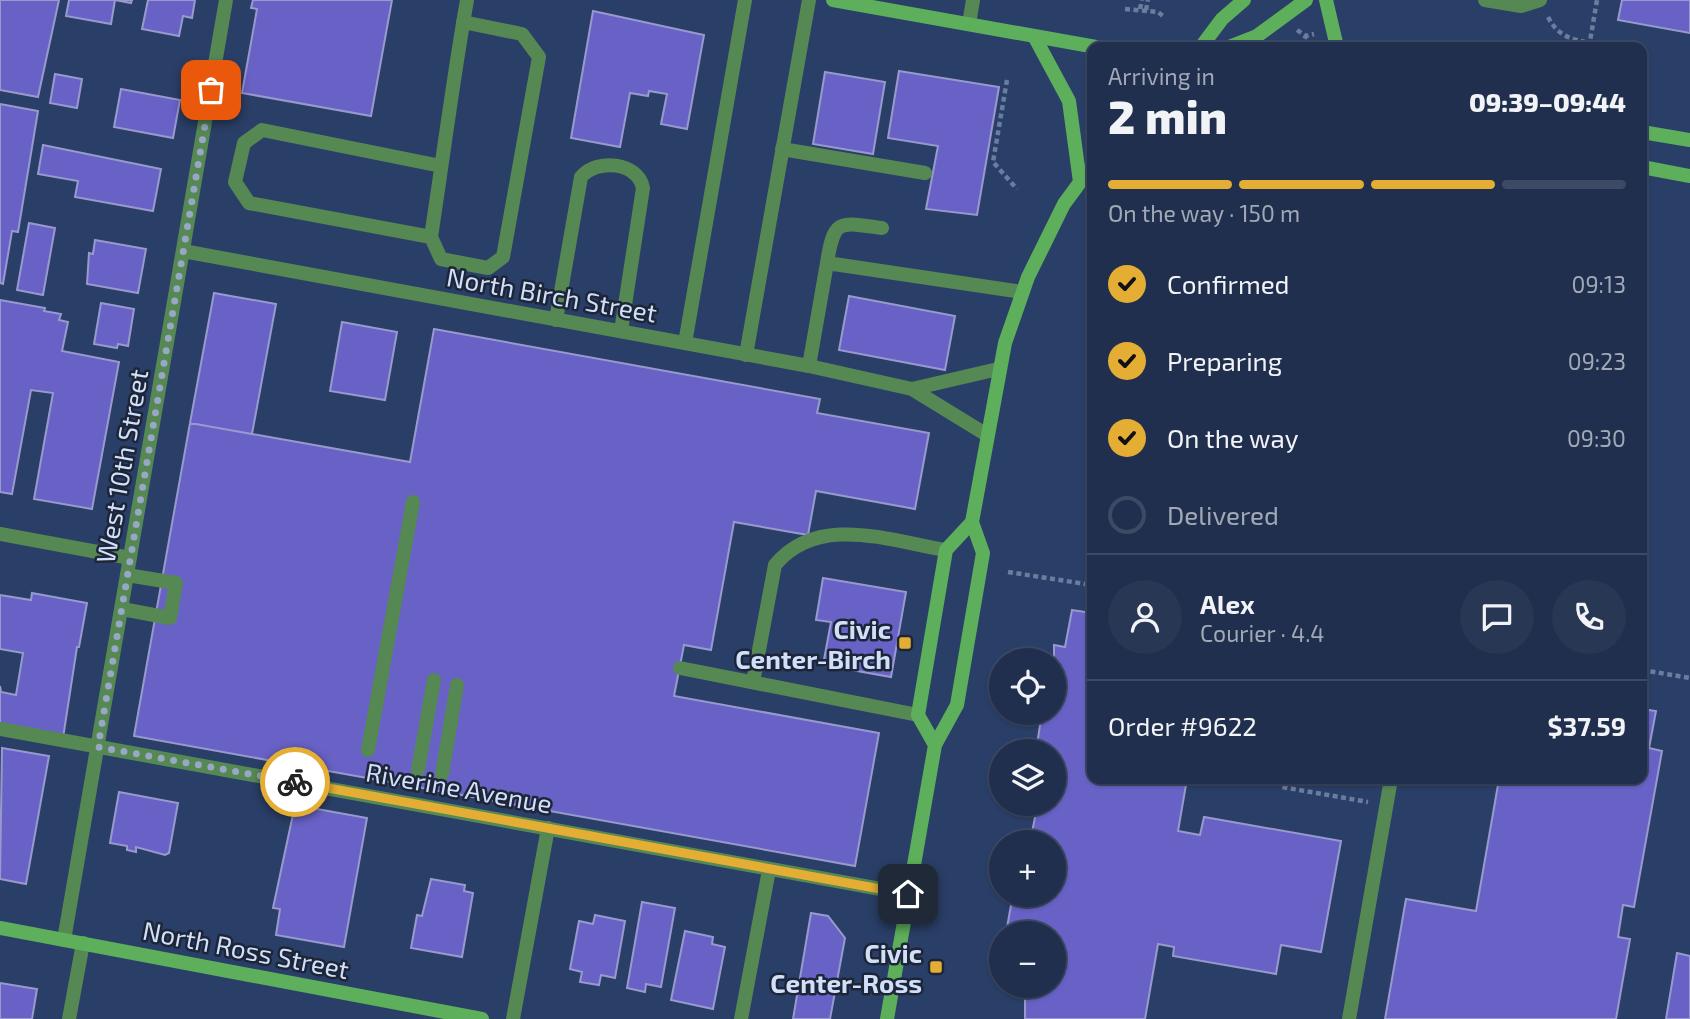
<!DOCTYPE html>
<meta charset="utf-8">
<style>
body{margin:0;font-family:"Exo 2",sans-serif;background:#283754;color:#f1f3f6;height:100vh;display:flex;flex-direction:column;font-size:26px;white-space:nowrap}
*{box-sizing:border-box;margin:0}
p{font-size:23px;color:#a2a9b6}
.icon{flex:none;width:38px;height:38px;fill:none;stroke:currentColor;stroke-width:2;stroke-linecap:round;stroke-linejoin:round}
.map{position:relative;flex:1;overflow:hidden}
.drawer{position:absolute;left:1087px;top:42px;width:560px;height:742px;display:flex;flex-direction:column;background:#202f4d;border-radius:14px;box-shadow:0 2px 5px #0004,0 0 0 2px #3d4a65}
.drawer>*{flex:none}
.tools{position:absolute;left:989px;top:648px;display:grid;gap:14px}
.tools a{display:grid;place-items:center;width:77px;height:77px;border-radius:50%;background:#202f4d;box-shadow:0 2px 5px #0004,0 0 0 2px #3d4a65;font-size:35px}
.pin{position:absolute;display:grid;place-items:center;width:60px;height:60px;color:#fff;margin:-30px;border-radius:14px;box-shadow:0 4px 10px #0006}
.courier{position:absolute;display:grid;place-items:center;width:70px;height:70px;margin:-35px;border:5px solid #e4ae35;border-radius:50%;background:#fff;color:#222;box-shadow:0 2px 9px #0007}
.summary em{font-style:normal;font-weight:800}
.summary div{display:flex;flex-direction:column-reverse}
.summary{display:flex;align-items:center;justify-content:space-between;height:119px;padding:0 21px}
h1{font-size:46px;font-weight:800;line-height:52px}
.bar{display:grid;grid-template-columns:repeat(4,1fr);gap:10px 7px;align-content:center;height:84px;padding:0 21px}
.bar i{height:9px;border-radius:5px;background:#3d4a65}
.bar .on{background:#e4ae35}
.bar p{grid-column:span 4}
.line{display:flex;align-items:center;gap:18px;padding:0 21px;border-top:2px solid #3d4a65}
.line div{flex:1}
.round{display:grid;place-items:center;flex:none;width:74px;height:74px;border-radius:37px;background:#283754}
ol{padding:0 21px;list-style:none}
li{display:flex;align-items:center;gap:21px;height:77px}
li p{margin-inline-start:auto}
li .icon{padding:7px;border-radius:50%;background:#e4ae35;color:#111;stroke-width:4}
li:last-child{color:#a2a9b6}
li i{width:38px;height:38px;border:4px solid #3d4a65;border-radius:50%}
.map>svg:first-child{display:block}
.building{fill:#6862c7;stroke:#9899cd;stroke-width:2}
.lines{fill:none;stroke-linecap:round;stroke-linejoin:round}
.path{stroke:#6b7d9f;stroke-width:4.5;stroke-dasharray:5 3.5;stroke-linecap:butt}
.lane{stroke:#568854;stroke-width:14}
.street{stroke:#568854;stroke-width:14}
.secondary{stroke:#5eaf5b;stroke-width:14}
.done{stroke:#97a7c5;stroke-width:7;stroke-dasharray:0 12.6}
.route{stroke:#e4ae35;stroke-width:9}
.poi-dot{fill:#e4ae35;stroke:#1d2639;stroke-width:2.5}
.labels{text-anchor:middle;dominant-baseline:central;stroke-width:5;stroke-linejoin:round;paint-order:stroke}
.street-label{font-size:26px;fill:#d2dff8;stroke:#1d2639}
.poi-label{font-size:26px;font-weight:bold;fill:#d2dff8;stroke:#1d2639;text-anchor:end}
</style>
<div class="map">
<svg width="1690" height="1019" viewBox="0 0 1690 1019">
<rect width="100%" height="100%" fill="#2a3f67"/>
<path class="building" d="M0,0H59L38,97L0,90Z
M69,0H132L131,3L115,0L111,24L66,16Z
M148,0H195L192,18L183,16L179,36L142,29Z
M253,0H392L371,116L242,93L257,9L251,8Z
M1622,0H1690V33L1618,20Z
M593,11L704,35L687,129L661,124L667,94L649,91L648,96L630,93L620,147L571,138Z
M899,71L999,87L977,215L926,209L938,146L888,138Z
M825,72L885,82L873,154L813,144Z
M55,74L82,79L77,108L50,103Z
M121,89L180,100L173,138L114,127Z
M0,104L38,111L18,232L12,231L3,284L0,283Z
M43,145L161,169L153,211L75,197L78,181L38,174Z
M29,223L55,228L43,295L17,290Z
M95,240L146,249L138,293L87,284L89,253L93,254Z
M214,293L276,304L252,434L190,423Z
M849,296L955,316L945,370L839,350Z
M0,300L45,308L44,311L61,314L59,320L68,322L62,351L119,362L92,509L34,499L53,393L31,390L12,494L0,492Z
M101,303L134,309L128,346L118,344L117,348L94,344Z
M342,322L397,332L385,400L330,391Z
M434,329L820,399L817,413L929,433L915,509L816,491L808,535L734,522L711,650L684,645L674,696L879,733L855,866L134,736L190,423L410,462Z
M823,578L906,592L891,677L823,665L831,622L816,620Z
M32,593L87,603L79,647H77L63,738L0,727V686L1,692L16,695L23,653L0,649V595L31,600Z
M1072,610L1092,613V779H1187L1178,831L1200,835L1204,817L1341,841L1321,952L1281,945L1276,974L1173,956L1174,947L1158,944L1145,1019H1025V987L1016,985H1054V933H1006L1013,894H1054V842H1022L1024,831L1032,832L1038,803H1054V751H1036L1042,712H1054V645L1065,647Z
M1642,709L1656,711L1649,748L1662,751L1634,907L1623,905L1618,937L1630,939L1616,1019H1385L1406,899L1476,911L1499,779H1642Z
M2,748L49,756L26,884L0,879Z
M119,792L178,803L169,853L165,855L136,847V852L127,850V846L110,843Z
M295,805L367,818L344,947L276,935L280,909L273,908Z
M431,879L465,885L464,891L473,893L462,957L411,948L417,915L422,916Z
M642,902L675,908L661,987L646,984L645,992L627,988Z
M811,913L828,916L845,938L830,1019H793Z
M595,915L625,921L615,978L601,975L599,985L580,982L582,972L570,969L579,921L593,924Z
M685,931L713,937L712,944L725,947L713,1009L671,1000Z
M1677,953L1690,956V1019H1666Z
M0,983L37,989L32,1019H0Z"/>
<g class="lines">
<path class="path" d="M1125,9L1158,12L1163,16
M1140,9L1142,0
M1146,10L1148,0
M1548,17C1558,36 1570,39 1590,43
M1297,30L1306,36L1314,34
M1300,46L1306,36
M1589,47L1597,0
M1007,80L993,162L1017,189
M1008,572L1092,585
M1642,670L1690,678
M1283,779L1282,787L1368,802"/>
<path class="lane" d="M1485,0L1521,6L1540,0
M463,22L522,34L539,57L503,257L488,268L441,259L431,237C443,158 453,79 467,0
M969,24L973,0
M782,149L925,173
M431,237L249,203L235,182L244,143L262,130L441,166
M827,263C834,218 839,222 882,228
M556,320L581,177C597,158 638,162 643,188L621,331
M685,343L745,0
M746,355L809,0
M809,366L827,263L1022,292
M122,609L170,618L176,583L127,575
M680,668L918,715
M753,682L775,565C818,513 890,541 946,550
M368,750L413,502
M418,770L434,680
M442,774L457,685
M69,1019L83,943
M513,1019L548,828
M741,1019L769,870"/>
<path class="street" d="M183,251L809,366L912,389L987,435
M912,389L998,369
M0,534L130,558
M0,729L908,894
M64,940L226,0
M1349,1019L1391,779"/>
<path class="secondary" d="M833,0L1096,47
M1326,0L1337,47
M1034,36L1069,101L1080,182
M1201,47L1222,19L1244,0
M1229,47L1257,36L1306,0
M1642,132L1690,140
M1642,167L1690,176
M935,745L918,715L946,550L972,522
M0,928L482,1019
M887,1019L935,745L957,705L983,553L972,522L1005,343L1028,277L1064,204L1092,166"/>
</g>
<g class="lines">
<path class="done" d="M211,90L98,747L295,782"/>
<path class="route" d="M295,782L908,894"/>
</g>
<g class="poi-dot">
<rect x="898" y="636" width="14" height="14" rx="3.5"/>
<rect x="929" y="960" width="14" height="14" rx="3.5"/>
</g>
<g class="labels">
<g class="street-label">
<text transform="translate(552 294) rotate(10)">North Birch Street</text>
<text transform="translate(121 466) rotate(-80)">West 10th Street</text>
<text transform="translate(459 787) rotate(10)">Riverine Avenue</text>
<text transform="translate(246 949) rotate(11)">North Ross Street</text>
</g>
<g class="poi-label">
<text x="891" y="628">Civic<tspan x="891" dy="30">Center-Birch</tspan></text>
<text x="922" y="952">Civic<tspan x="922" dy="30">Center-Ross</tspan></text>
</g>
</g>
</svg>
<div class="tools">
<a><svg class="icon" aria-label="locate" viewBox="0 0 24 24"><circle cx="12" cy="12" r="6"/><path d="M12 2v4M12 18v4M2 12h4M18 12h4"/></svg></a>
<a><svg class="icon" aria-label="layers" viewBox="0 0 24 24"><path d="M12 4l9 5-9 5-9-5zM3 14l9 5 9-5"/></svg></a>
<a>+</a>
<a>−</a>
</div>
<div class="pin" style="left:211px;top:90px;background:#ea580c"><svg class="icon" aria-label="bag" viewBox="0 0 24 24"><path d="M5 8h14l-1 12H6zM9 8a3 3 0 0 1 6 0"/></svg></div>
<div class="pin" style="left:908px;top:894px;background:#1f2937"><svg class="icon" aria-label="home" viewBox="0 0 24 24"><path d="M3 11l9-7 9 7M6 9v11h12V9"/></svg></div>
<div class="courier" style="left:295px;top:782px"><svg class="icon" aria-label="bike" viewBox="0 0 24 24"><circle cx="6" cy="16" r="4"/><circle cx="18" cy="16" r="4"/><path d="M6 16l4-8h5l3 8M10 8l3 8H6M13 5h3"/></svg></div>
<section class="drawer">
<div class="summary"><div><h1>2 min</h1><p>Arriving in</p></div><em>09:39–09:44</em></div>
<div class="bar"><i class="on"></i><i class="on"></i><i class="on"></i><i></i><p>On the way · 150 m</p></div>
<ol>
<li><svg class="icon" aria-label="check" viewBox="0 0 24 24"><path d="M5 12l5 5 9-10"/></svg>Confirmed<p>09:13</p></li>
<li><svg class="icon" aria-label="check" viewBox="0 0 24 24"><path d="M5 12l5 5 9-10"/></svg>Preparing<p>09:23</p></li>
<li><svg class="icon" aria-label="check" viewBox="0 0 24 24"><path d="M5 12l5 5 9-10"/></svg>On the way<p>09:30</p></li>
<li><i></i>Delivered</li>
</ol>
<div class="line" style="height:126px"><a class="round"><svg class="icon" aria-label="person" viewBox="0 0 24 24"><circle cx="12" cy="8" r="4"/><path d="M4 21q1-7 8-7t8 7"/></svg></a><div><b>Alex</b><p>Courier · 4.4</p></div><a class="round"><svg class="icon" aria-label="chat" viewBox="0 0 24 24"><path d="M4 5h16v11H9l-5 4z"/></svg></a><a class="round"><svg class="icon" aria-label="phone" viewBox="0 0 24 24"><path d="M5 4h4l2 5-3 2q2 4 5 5l2-3 5 2v4C11 20 4 13 5 4z"/></svg></a></div>
<div class="line" style="height:91px"><div>Order #9622</div><b>$37.59</b></div>
</section>
</div>
